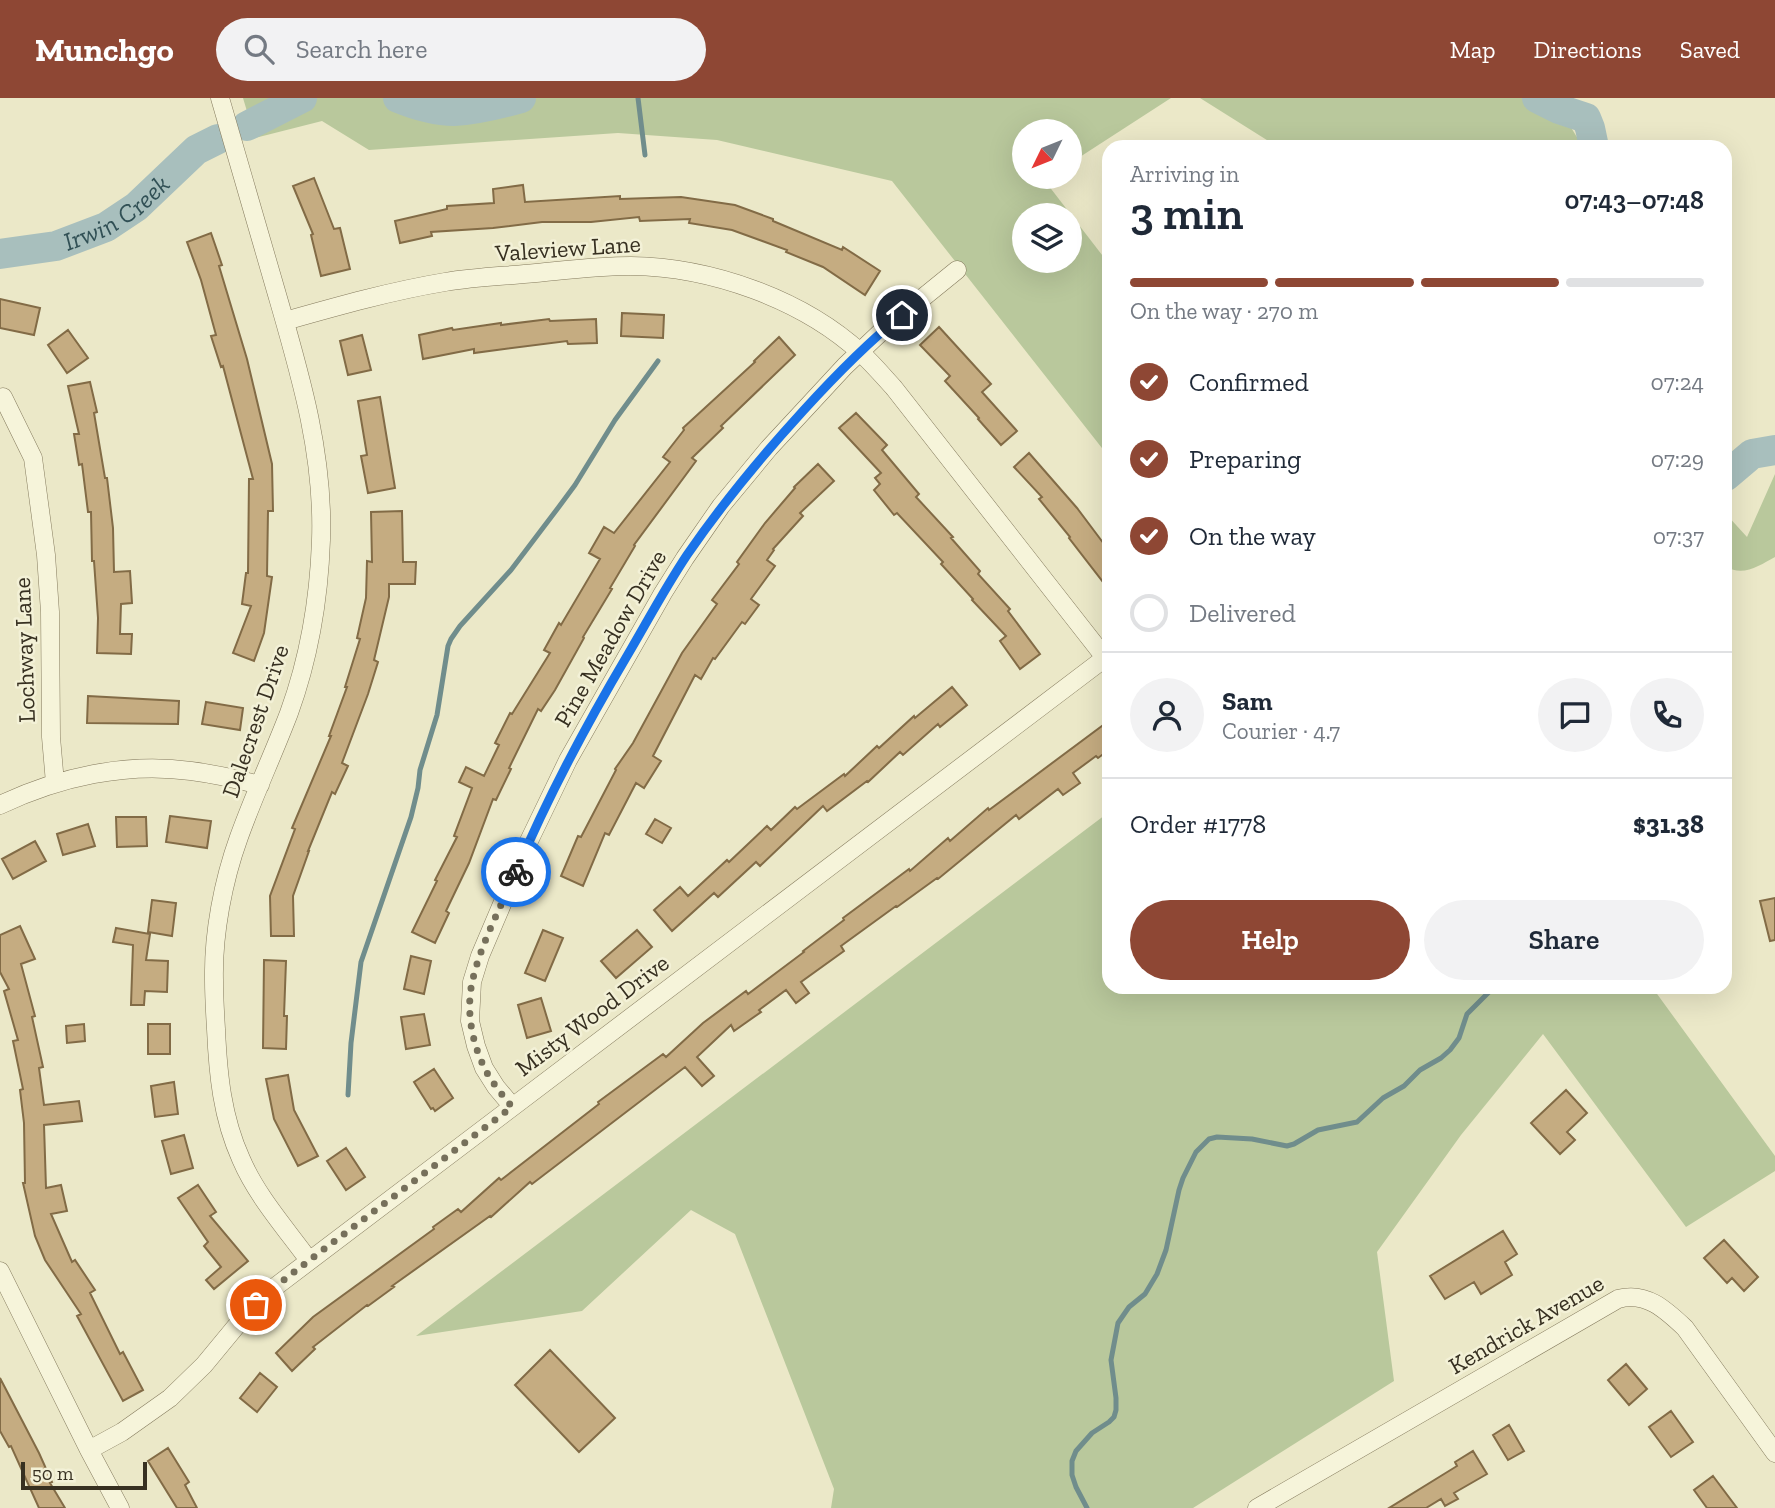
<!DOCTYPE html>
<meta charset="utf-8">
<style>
body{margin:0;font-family:"Zilla Slab",serif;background:#f2f2f3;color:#1f2937;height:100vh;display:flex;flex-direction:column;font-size:26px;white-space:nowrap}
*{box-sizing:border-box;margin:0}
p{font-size:23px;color:#747a83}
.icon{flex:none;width:38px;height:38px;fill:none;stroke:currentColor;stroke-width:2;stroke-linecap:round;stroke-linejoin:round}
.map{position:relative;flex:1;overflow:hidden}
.drawer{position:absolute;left:1102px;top:42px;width:630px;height:854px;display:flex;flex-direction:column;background:#fff;border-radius:21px;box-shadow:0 7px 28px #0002}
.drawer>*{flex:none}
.needle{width:46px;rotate:227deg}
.tools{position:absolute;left:1012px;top:21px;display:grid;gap:14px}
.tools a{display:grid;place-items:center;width:70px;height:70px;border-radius:50%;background:#fff;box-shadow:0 7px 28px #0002;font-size:35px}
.scale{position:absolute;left:21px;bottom:18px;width:126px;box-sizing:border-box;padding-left:7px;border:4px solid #373021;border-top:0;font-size:19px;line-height:24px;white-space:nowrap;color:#373021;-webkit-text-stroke:5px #f3f1d7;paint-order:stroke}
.pin{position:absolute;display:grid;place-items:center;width:60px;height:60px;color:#fff;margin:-30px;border:4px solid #fff;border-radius:50%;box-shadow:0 2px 7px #0007}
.courier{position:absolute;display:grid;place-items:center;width:70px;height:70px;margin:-35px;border:5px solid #1a73e8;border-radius:50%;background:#fff;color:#222;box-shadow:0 2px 9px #0007}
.headline em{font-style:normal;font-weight:600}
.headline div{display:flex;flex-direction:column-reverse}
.headline{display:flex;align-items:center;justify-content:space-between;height:119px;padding:0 28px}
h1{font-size:46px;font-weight:600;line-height:52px}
.bar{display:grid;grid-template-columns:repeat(4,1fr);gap:10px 7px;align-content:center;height:84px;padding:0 28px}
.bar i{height:9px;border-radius:5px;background:#e0e1e3}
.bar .current{background:#8e4734}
.bar p{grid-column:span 4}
.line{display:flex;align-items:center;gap:18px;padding:0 28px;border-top:2px solid #e0e1e3}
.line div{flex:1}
.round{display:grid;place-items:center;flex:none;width:74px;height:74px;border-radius:37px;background:#f2f2f3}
ol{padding:0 28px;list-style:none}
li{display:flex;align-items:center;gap:21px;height:77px}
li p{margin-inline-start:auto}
li .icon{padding:7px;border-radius:50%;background:#8e4734;color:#fff;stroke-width:4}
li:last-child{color:#747a83}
li i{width:38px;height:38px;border:4px solid #e0e1e3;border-radius:50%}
.button{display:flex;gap:14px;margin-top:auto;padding:14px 28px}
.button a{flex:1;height:80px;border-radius:42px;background:#8e4734;color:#fff;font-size:28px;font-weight:600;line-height:80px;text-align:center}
.button a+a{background:#f2f2f3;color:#1f2937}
header{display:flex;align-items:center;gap:42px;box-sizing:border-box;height:98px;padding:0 35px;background:#8e4734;color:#fff}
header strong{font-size:33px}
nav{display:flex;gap:38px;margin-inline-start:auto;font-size:24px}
.search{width:490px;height:63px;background:#f2f2f3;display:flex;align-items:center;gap:18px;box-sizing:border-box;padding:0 24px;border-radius:38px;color:#747a83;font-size:26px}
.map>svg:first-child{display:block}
.green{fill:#b9c89c;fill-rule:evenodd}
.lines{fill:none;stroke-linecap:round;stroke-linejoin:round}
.stream{stroke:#708d8c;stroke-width:5}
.river{stroke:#a8bfbd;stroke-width:30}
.building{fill:#c5ac81;stroke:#826b46;stroke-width:2}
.minor-casing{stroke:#857b5e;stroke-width:19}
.minor{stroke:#f6f4da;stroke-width:18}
.done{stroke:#76705b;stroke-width:7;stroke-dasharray:0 12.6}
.route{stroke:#1a73e8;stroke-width:9}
.labels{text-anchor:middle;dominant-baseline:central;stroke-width:5;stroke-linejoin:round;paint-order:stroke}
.street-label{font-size:24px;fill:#373021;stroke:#f3f1d7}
.water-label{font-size:26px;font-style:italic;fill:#315055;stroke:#f3f1d7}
</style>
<header>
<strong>Munchgo</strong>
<div class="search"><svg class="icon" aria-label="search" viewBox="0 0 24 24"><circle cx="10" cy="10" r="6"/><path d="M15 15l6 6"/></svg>Search here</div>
<nav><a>Map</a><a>Directions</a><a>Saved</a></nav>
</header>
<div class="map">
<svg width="1775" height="1410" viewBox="0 0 1775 1410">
<rect width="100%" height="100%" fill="#ebe8c8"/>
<path class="green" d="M243,0H1171L1069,66V33H1024V79H1050L1045,83L1109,166V359L892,83L717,42L618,35L369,52L322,23L255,40ZM1024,117H1069V163H1024Z
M1200,0H1532L1567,23L1583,49H1278Z
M1775,376V459C1760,467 1742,480 1726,468V416L1747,439Z
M1109,714L1110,889H1652L1775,1058V1073L1686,1129L1543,936L1461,1037L1377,1154L1394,1283L1193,1410H831L834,1391L735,1136L691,1112L582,1213L416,1238Z"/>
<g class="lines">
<path class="stream" d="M638,0L645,57
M348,997L351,945L361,864L411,719L418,690L420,672L437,617L448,548L451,541L460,528L511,472L558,410L575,387L615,322L658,263
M1087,1410L1076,1389L1072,1377V1363L1076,1353L1092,1335L1109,1324L1114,1319L1116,1312V1300L1111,1262L1118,1225L1129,1209L1145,1196L1157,1176L1166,1152L1179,1092L1183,1080L1196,1054L1209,1041L1217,1039L1252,1041L1287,1048L1294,1046L1318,1032L1357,1024L1383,1000L1404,988L1420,972L1441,960L1450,952L1459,940L1467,916L1494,889"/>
<g class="river">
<path d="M398,0C415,7 436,13 454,13C476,12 500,6 521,0"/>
<path d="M1537,0L1559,11L1586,20L1590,30L1594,49"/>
<path d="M247,28L302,0"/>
<path id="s1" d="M0,156L56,148L106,129L136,109L196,52L218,41"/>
<path d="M1726,378L1752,356L1775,352"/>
</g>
</g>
<path class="building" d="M314,80L334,131L340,130L350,171L321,178L311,137L313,136L293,88Z
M523,87L525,104L620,98V101L681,99L735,107L773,121V123L842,152L843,149L880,173L865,197L823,169L786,154L787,152L732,132L689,125L690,121L640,123L639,119L591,124H542L493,130L431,134L432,138L400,145L395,123L447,111V108L494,105L493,91Z
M211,135L222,167L219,168L247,261L272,366L273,413H268L267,478L272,479L264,535L254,563L233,555L251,508L242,506L246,475H248L249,381H253L223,268L221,269L211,238L216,237L201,182L187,144Z
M0,201L40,210L34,237L0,230Z
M622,215L664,217L663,240L621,238Z
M549,221L550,223L596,221L597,245L568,246L567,243L474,255V251L423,261L419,237L452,230L453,232L501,225V227Z
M939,229L991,286L982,294L1017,333L1001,347L978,321L979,320L945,283L950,278L920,247Z
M68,232L88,260L67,275L48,247Z
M362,237L371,272L348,277L340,243Z
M779,239L795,257L721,328L723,330L692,360L696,363L634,447L635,448L610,490L612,491L583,539L584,540L555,592L541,613L538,611L509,670L511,671L496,702L493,701L469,765L446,813L449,815L435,845L412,834L437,783L435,782L457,739L454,738L472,690L459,684L466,669L484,678L499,647L495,645L510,615L512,616L550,555L544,552L559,525L561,527L600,461L589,455L604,429L614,435L670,364L663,359L684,332L683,330L755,264L754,263Z
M90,284L97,314L94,315L105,380H107L113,430L114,474L130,473L132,505L121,506L120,536H132L131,556L97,555L98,520L94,463H92L91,414H88L82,366L79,367L74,336H79L68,288Z
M380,299L395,390L368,395L361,358L367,357L358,303Z
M856,315L887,347L882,352L919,396L916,399L953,439L951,440L980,473L978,476L1010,511L1008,513L1040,556L1020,571L1000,543L1006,538L972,502L973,501L941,466L943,464L897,415L894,417L874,392L880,386L875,380L881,375L839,330Z
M1029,355L1077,410L1110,454V493L1069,440L1070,439L1039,401L1042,399L1014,369Z
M818,366L834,383L800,415L803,418L773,451L774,452L767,462L775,468L751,501L759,507L745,526L742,524L715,561L713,560L701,581L695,577L653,658L661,663L644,690L636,685L609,737L605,735L583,788L561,778L578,738L581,739L616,672L615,671L633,645L682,555L717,506L712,502L739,466L737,464L765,425L795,390L794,389Z
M402,413L403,464H416L415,486H389V499L374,562L378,564L368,596L342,665L348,668L335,696L332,694L308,753H309L293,798L294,838H271L270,798L295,731L292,730L331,638H329L347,589H345L360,541L357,540L366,500L367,463L372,464L371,414Z
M952,589L967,607L940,629L938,626L903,657L900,654L868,684L867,683L827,713L823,708L760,768L756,764L718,799L714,795L672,833L654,812L680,789L688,798L727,762L729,764L767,728L771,732L795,709L797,711L844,676L845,678L877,648L879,650L914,618L915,620Z
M88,598L179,603L178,626L87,625Z
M206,604L243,610L240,632L202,626Z
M1110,622V651L1098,660L1096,658L1073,675L1080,685L1063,697L1058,691L1019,721L1016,717L938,781L937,780L897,809L896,808L841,848L844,853L801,884L809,895L796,905L786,892L759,912L761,914L734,933L731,927L697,959L714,978L702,988L685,969L532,1086L530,1084L491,1119L490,1118L392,1188L394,1189L368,1208L367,1207L313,1249L315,1251L292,1273L276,1255L313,1219L434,1131L433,1129L458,1111L461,1114L499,1080L501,1082L599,1006L598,1004L663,956L666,959L703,925L746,893L748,896L804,854L803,853L844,822L843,820L909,771L910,773L948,740L950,743L988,710L989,712Z
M170,718L211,723L207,750L166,744Z
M116,719H146L147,748L117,749Z
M655,721L671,730L662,745L646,736Z
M88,726L95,748L63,757L57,736Z
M35,743L46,763L13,781L2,761Z
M1775,800V842L1770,843L1760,803Z
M152,802L176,805L172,838L148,834Z
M20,828L35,861L21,866L35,918L32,919L43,969L39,970L44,1007L79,1003L82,1023L44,1027L46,1090L61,1087L67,1113L51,1116L72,1164L75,1162L95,1192L90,1195L120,1256L123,1254L143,1292L123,1303L77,1218L81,1216L45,1162L35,1138L23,1085H25L24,1025L20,992L23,991L13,943L18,942L4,893L9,891L0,874V837Z
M116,830L150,836L146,862L168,863L167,894L145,893L144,907H131L133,847L113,844Z
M543,832L563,840L545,883L525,875Z
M637,832L652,849L616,880L601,863Z
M411,858L431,863L424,896L404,891Z
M264,862L286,863L284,918H287L286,951L263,950Z
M541,900L551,933L527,940L518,907Z
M424,916L430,947L406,951L401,919Z
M84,926L85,943L67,945L66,928Z
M148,926H170V956H148Z
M434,971L453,1000L435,1013L433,1010L431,1011L414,984Z
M288,977L294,1012L318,1058L298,1068L274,1021L266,981Z
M174,984L178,1016L155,1019L151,988Z
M1566,992L1587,1015L1567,1034L1575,1042L1560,1056L1531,1025Z
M184,1037L193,1070L171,1076L162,1043Z
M346,1050L365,1079L346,1092L327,1063Z
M198,1087L216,1114L210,1118L248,1163L214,1191L206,1182L221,1169L204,1148L208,1144L178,1100Z
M1503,1133L1517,1156L1505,1164L1512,1177L1481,1196L1474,1184L1445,1201L1430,1178Z
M1724,1142L1758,1179L1744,1193L1732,1180L1727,1185L1704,1160Z
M550,1252L615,1320L579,1354L515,1287Z
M1626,1266L1647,1291L1629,1307L1608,1282Z
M260,1275L277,1289L257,1314L240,1300Z
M0,1280L39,1355L52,1384L50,1385L65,1410H39L11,1348L9,1349L0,1333Z
M1671,1313L1693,1344L1671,1359L1649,1329Z
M1509,1327L1524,1353L1508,1362L1493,1337Z
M168,1350L189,1384L185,1387L197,1410H177L148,1363Z
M1473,1353L1487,1376L1454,1395L1458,1401L1445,1408L1441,1401L1426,1410H1389L1457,1368L1455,1364Z
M1713,1378L1737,1410H1707L1694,1392Z"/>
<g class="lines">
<g class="minor-casing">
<path id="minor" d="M220,0C238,64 257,128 276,193C300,276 324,355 321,442C319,501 309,560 289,615C273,657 254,697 239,739C223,783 213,836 214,882C214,898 215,915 216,931C218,976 222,1019 241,1061C256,1096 282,1126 305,1157L311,1161
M285,223C338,208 391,193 445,184C475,179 506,178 536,175C567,172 599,168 631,168C711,169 802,201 861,255C873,266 883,278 894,290L1110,566
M3,299L33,360L46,457L50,514L51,639L55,685
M0,707C59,679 126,664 191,673C214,676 237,681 260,687
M512,1008L496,989L484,970L476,948L470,923L472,884L480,858L528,745L568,662L663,495L685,460L721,408L769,350L845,268L883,232L957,172
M0,1173L89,1352L120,1410
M89,1352L122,1334L170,1300L204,1267L242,1221L271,1192L1105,560
M1257,1410L1618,1201C1646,1193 1666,1212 1685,1230L1775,1355"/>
</g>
<use href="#minor" class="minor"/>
</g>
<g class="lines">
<path class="done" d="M256,1207L271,1192L311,1161L512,1009C502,996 491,984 484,969C472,944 466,913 472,885C479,850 501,808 516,774"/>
<path class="route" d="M516,774C548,698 585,629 627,558C647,524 665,490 687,457C722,406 761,359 803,313C834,279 866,246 902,217"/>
</g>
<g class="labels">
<g class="street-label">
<text transform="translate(568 150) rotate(-4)">Valeview Lane</text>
<text transform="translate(610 540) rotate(-60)">Pine Meadow Drive</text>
<text transform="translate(24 552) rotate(-92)">Lochway Lane</text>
<text transform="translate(255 623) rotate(-71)">Dalecrest Drive</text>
<text transform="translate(592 917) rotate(-37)">Misty Wood Drive</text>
<text transform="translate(1526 1226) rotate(-30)">Kendrick Avenue</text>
</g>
<g class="water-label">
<text stroke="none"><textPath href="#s1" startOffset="126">Irwin Creek</textPath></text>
</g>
</g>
</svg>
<div class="tools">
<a><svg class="needle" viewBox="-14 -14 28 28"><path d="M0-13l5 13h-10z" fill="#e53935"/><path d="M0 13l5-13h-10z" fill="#747a83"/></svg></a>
<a><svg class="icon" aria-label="layers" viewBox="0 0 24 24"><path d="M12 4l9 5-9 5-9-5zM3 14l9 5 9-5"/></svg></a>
</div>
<div class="scale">50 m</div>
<div class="pin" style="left:256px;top:1207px;background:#ea580c"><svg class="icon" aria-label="bag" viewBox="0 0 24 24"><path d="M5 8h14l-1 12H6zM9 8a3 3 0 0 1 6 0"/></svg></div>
<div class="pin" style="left:902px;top:217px;background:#1f2937"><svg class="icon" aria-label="home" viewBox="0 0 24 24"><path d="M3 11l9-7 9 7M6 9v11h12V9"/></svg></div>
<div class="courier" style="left:516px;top:774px"><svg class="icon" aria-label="bike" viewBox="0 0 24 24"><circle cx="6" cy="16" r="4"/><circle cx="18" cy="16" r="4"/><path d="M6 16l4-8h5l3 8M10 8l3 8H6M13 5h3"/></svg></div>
<section class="drawer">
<div class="headline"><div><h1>3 min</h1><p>Arriving in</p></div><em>07:43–07:48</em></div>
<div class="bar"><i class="current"></i><i class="current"></i><i class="current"></i><i></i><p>On the way · 270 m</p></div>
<ol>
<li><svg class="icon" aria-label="check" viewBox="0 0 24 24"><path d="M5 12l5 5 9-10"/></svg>Confirmed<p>07:24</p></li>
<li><svg class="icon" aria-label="check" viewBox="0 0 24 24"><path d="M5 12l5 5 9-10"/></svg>Preparing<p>07:29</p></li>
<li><svg class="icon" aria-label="check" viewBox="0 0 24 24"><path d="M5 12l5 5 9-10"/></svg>On the way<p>07:37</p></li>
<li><i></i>Delivered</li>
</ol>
<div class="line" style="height:126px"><a class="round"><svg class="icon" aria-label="person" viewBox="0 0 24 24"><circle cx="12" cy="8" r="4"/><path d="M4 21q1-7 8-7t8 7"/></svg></a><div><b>Sam</b><p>Courier · 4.7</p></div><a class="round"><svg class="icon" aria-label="chat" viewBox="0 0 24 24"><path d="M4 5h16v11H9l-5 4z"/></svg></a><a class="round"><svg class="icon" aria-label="phone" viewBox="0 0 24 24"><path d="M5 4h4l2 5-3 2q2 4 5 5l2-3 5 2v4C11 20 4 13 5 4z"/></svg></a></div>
<div class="line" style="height:91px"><div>Order #1778</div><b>$31.38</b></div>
<div class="button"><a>Help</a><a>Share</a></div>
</section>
</div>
